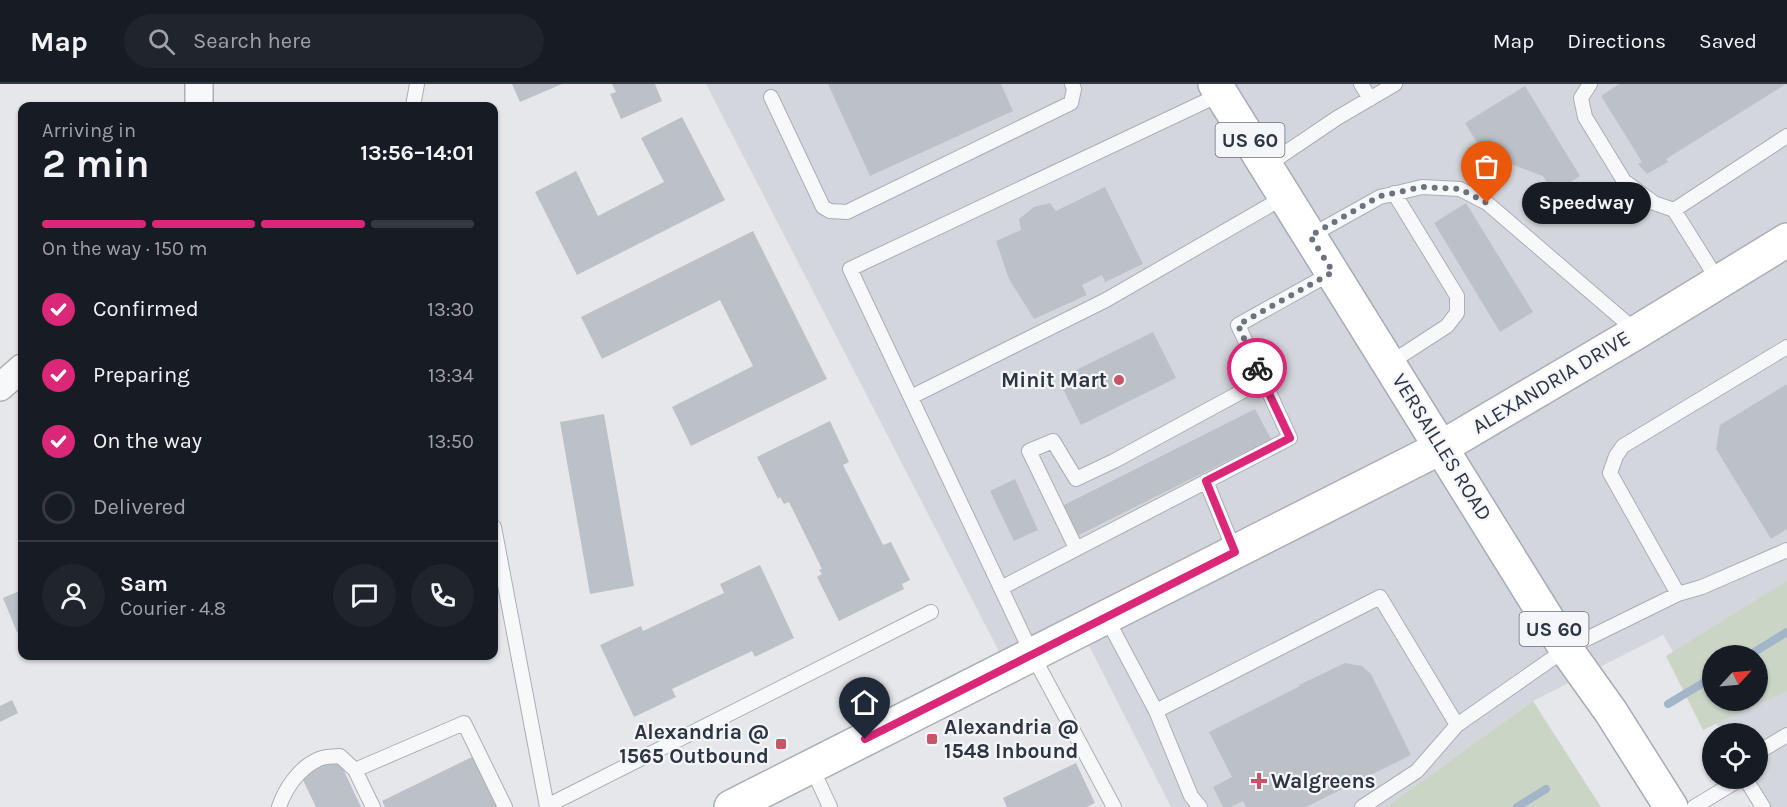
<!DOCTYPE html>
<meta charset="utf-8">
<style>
body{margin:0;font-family:Karla,sans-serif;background:#20242c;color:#f1f3f6;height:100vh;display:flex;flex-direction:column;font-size:22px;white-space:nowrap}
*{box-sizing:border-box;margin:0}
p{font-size:20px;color:#9ea1a6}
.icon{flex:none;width:33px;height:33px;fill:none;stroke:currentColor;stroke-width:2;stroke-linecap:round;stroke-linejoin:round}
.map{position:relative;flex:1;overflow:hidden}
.sheet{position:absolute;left:18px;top:18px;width:480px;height:558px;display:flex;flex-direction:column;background:#171b24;border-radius:12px;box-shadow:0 2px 4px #0004}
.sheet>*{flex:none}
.needle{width:39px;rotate:64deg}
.buttons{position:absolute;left:1702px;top:561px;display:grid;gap:12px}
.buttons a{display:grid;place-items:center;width:66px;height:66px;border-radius:50%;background:#171b24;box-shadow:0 2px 4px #0004;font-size:30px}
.pin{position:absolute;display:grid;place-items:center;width:51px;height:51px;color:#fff;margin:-62px -26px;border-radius:50% 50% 50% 0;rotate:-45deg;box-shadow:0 0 6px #0007}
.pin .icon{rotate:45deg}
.courier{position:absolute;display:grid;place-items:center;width:60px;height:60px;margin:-30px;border:4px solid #db2777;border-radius:50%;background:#fff;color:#222;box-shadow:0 2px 8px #0007}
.bubble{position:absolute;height:42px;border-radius:21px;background:#171b24;box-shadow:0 2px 4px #0004;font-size:20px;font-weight:700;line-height:42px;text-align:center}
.headline em{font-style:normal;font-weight:700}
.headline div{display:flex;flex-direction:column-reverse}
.headline{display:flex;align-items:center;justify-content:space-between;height:102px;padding:0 24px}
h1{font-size:39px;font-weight:700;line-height:45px}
.bar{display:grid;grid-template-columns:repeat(4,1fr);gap:9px 6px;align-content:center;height:72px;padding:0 24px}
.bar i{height:8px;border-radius:4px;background:#363941}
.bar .active{background:#db2777}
.bar p{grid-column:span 4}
.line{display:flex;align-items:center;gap:15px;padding:0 24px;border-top:2px solid #363941}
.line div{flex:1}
.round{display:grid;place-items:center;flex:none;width:63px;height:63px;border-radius:32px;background:#20242c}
ol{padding:0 24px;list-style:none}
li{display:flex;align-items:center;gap:18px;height:66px}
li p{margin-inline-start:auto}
li .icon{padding:6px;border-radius:50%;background:#db2777;color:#fff;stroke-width:4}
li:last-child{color:#9ea1a6}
li i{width:33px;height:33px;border:3px solid #363941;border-radius:50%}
header{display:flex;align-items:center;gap:36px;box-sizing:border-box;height:84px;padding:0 30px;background:#171b24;border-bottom:2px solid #363941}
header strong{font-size:28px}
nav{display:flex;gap:33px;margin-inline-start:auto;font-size:21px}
.search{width:420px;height:54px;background:#20242c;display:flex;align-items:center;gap:15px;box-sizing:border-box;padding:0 21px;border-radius:33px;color:#9ea1a6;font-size:22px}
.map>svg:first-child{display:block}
.built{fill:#d3d7dd;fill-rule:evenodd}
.green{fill:#cad5c6;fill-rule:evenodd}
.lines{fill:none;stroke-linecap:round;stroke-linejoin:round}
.stream{stroke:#a3b5c8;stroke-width:8}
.building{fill:#bcc1c8}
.lane-casing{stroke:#aaaeb5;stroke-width:16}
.street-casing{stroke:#aaaeb5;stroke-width:30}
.secondary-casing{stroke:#aaaeb5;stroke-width:36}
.primary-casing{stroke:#a5acb6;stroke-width:36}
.lane{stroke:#f7f8fa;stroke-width:14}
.street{stroke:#f7f8fa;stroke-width:27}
.secondary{stroke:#fff;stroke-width:33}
.primary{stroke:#fff;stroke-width:33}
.done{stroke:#6d737e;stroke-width:6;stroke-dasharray:0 10.8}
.route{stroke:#db2777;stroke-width:8}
.poi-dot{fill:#c55567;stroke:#f4f6f9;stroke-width:2}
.labels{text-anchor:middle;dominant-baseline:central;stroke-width:4.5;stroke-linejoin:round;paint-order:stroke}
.shield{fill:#f4f6f9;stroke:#696f7a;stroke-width:1.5}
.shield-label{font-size:20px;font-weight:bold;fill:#2d3543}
.poi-label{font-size:21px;font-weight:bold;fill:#2d3543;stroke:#f4f6f9;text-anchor:end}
.street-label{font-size:21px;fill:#2d3543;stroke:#f4f6f9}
</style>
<header>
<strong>Map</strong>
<div class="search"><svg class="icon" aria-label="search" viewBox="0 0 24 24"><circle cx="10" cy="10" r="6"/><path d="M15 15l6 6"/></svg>Search here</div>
<nav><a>Map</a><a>Directions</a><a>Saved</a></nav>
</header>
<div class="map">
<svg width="1787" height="723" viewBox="0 0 1787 723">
<rect width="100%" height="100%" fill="#e5e7eb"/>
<path class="built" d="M706,0H1787V723H1767L1750,695L1758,694V650L1722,649L1663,551L1533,617L1386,723H1171L1081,546L1007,583ZM1713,572H1758V616H1713Z"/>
<path class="green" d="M1787,497V607L1703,646L1666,572ZM1713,572H1758V616H1713Z
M1533,617L1601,723H1386Z"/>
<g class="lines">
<path class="stream" d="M1748,572L1787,548
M1668,620L1713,593
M1517,723L1546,705"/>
</g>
<path class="building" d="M512,0H562L520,18Z
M612,0H655L662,17L621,35L610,10L616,8Z
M828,0H1001L1013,27L870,92Z
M1619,0H1786L1666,75L1668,78L1647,90L1638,80L1642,78L1601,12Z
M1525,2L1580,92L1553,109L1543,92L1484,70L1465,39Z
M682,33L725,116L577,191L535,108L576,87L598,132L664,98L641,54Z
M1105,103L1143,180L1105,198L1102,191L1082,201L1087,211L1034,235L1009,195L996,157L1021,146L1019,135L1034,123L1050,119L1056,127Z
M1466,119L1533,228L1500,248L1434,139Z
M753,147L827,295L691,362L672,323L753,282L720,216L602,275L581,233Z
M1153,248L1176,294L1081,341L1058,295Z
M1787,300V445L1771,455L1716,365L1720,341Z
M1255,325L1271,355L1077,452L1062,422Z
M604,330L634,502L590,510L560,338Z
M830,337L849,378L843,381L883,461L891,458L910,496L902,500L904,505L839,537L817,493L822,490L819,486L822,485L789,418L784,420L780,413L778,415L757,373Z
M1015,395L1038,446L1014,457L990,407Z
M760,481L794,554L755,573L752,567L672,605L676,613L634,633L600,561L641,542L643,547L724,509L720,500Z
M22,506V546L17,548L3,514Z
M1345,579L1362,582L1371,590L1411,671L1306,723H1246L1243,717L1231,723H1223L1213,703L1232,693L1209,648L1300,602L1299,601Z
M12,616L18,629L0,638V622Z
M476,671L501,723H385L382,717Z
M338,674L361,723H316L301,692Z
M1076,679L1095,719L1087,723H1007L1003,714Z"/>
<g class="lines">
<g class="lane-casing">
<path id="lane" d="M1361,0L1370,15
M1590,0L1581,14L1585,33L1624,97L1654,119L1674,126L1719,198
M771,13L823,123L830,127L847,128L1071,19L1074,5L1072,0
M413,22L417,0
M1266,82L1337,34L1395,0
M1674,126L1787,52
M1310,152L1380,113L1422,103L1460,105L1487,119L1636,247
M1390,279L1447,242L1457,229V212L1394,109
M911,313L1106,216L1286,112
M1206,397L1235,468
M494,443L547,723
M1076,464L1029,367L1053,357L1076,395L1114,377L1263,296
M1001,504L1290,354L1238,241L1333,188
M1678,510L1610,389L1616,372L1623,362L1787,263
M1106,533L1156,627L1380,513L1457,641L1566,565L1678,510L1702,503L1787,466
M1156,627L1191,712L1200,723
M1758,673L1762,666L1787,651
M811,682L830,723
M355,686L464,639L505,723
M1745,694L1763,723
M547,722L931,528
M279,723C285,705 299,684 317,676C323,672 333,673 340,672L355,686L373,723
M1114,723L1032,570L850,185L1221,10
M1362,723L1417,687L1457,641
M1694,723L1742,694"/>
</g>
<g class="street-casing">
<path id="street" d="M199,22V0
M0,303L22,284"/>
</g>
<g class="secondary-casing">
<path id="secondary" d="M731,723L1442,363L1637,248L1787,156"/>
</g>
<g class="primary-casing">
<path id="primary" d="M1215,0L1566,565L1611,628L1671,723"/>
</g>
<use href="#lane" class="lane"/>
<use href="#street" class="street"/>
<use href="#secondary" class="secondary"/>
<use href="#primary" class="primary"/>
</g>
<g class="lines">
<path class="done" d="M1257,284L1238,241L1333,188L1310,152L1380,112L1422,103L1460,105L1487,119"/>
<path class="route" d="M865,655L1235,468L1206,397L1290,354L1257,284"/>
</g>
<g class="poi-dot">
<circle cx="1119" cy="296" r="6"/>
<rect x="926" y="649" width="12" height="12" rx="3"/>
<rect x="775" y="654" width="12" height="12" rx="3"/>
<path d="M1256 688h6v6h6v6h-6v6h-6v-6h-6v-6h6z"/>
</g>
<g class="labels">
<g class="shield">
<rect x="1215.5" y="39" width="69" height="34" rx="4.5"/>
<rect x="1519.5" y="528" width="69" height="34" rx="4.5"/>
</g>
<g class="shield-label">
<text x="1250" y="56">US 60</text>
<text x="1554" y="545">US 60</text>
</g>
<g class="poi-label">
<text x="1107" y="296">Minit Mart</text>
<text x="944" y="643" text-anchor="start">Alexandria @<tspan x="944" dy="24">1548 Inbound</tspan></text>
<text x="769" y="648">Alexandria @<tspan x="769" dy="24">1565 Outbound</tspan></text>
<text x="1271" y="697" text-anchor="start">Walgreens</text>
</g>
<g class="street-label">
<text transform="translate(1551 298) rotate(-31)">ALEXANDRIA DRIVE</text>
<text transform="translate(1442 363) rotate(58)">VERSAILLES ROAD</text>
</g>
</g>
</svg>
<div class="buttons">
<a><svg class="needle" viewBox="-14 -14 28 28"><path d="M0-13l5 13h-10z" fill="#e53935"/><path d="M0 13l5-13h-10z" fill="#9ea1a6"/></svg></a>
<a><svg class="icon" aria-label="locate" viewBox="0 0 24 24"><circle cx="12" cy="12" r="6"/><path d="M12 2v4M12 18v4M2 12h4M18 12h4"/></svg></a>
</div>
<div class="pin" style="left:1487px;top:119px;background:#ea580c"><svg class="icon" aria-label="bag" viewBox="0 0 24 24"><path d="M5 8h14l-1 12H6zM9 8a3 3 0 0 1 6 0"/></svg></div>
<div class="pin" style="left:865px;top:655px;background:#1f2937"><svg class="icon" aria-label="home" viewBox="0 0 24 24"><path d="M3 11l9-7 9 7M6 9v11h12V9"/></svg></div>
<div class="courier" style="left:1257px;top:284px"><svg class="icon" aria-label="bike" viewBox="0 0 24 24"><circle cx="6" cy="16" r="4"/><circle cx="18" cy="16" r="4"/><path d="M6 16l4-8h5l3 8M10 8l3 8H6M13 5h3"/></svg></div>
<div class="bubble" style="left:1522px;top:98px;width:129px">Speedway</div>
<section class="sheet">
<div class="headline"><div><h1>2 min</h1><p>Arriving in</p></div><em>13:56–14:01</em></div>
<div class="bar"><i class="active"></i><i class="active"></i><i class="active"></i><i></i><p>On the way · 150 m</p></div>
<ol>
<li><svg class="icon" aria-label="check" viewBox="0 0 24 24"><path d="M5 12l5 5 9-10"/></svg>Confirmed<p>13:30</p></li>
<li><svg class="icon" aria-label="check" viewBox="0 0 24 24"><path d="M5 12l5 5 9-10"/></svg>Preparing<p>13:34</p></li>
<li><svg class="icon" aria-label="check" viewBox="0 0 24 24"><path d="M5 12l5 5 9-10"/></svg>On the way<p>13:50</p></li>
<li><i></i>Delivered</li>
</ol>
<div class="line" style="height:108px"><a class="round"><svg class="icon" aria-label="person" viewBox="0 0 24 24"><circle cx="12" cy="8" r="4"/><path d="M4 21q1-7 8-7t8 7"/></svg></a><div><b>Sam</b><p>Courier · 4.8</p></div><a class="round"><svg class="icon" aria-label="chat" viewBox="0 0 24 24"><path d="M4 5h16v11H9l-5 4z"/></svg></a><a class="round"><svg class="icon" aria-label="phone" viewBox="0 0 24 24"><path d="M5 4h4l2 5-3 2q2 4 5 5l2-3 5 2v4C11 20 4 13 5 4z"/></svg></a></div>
</section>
</div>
